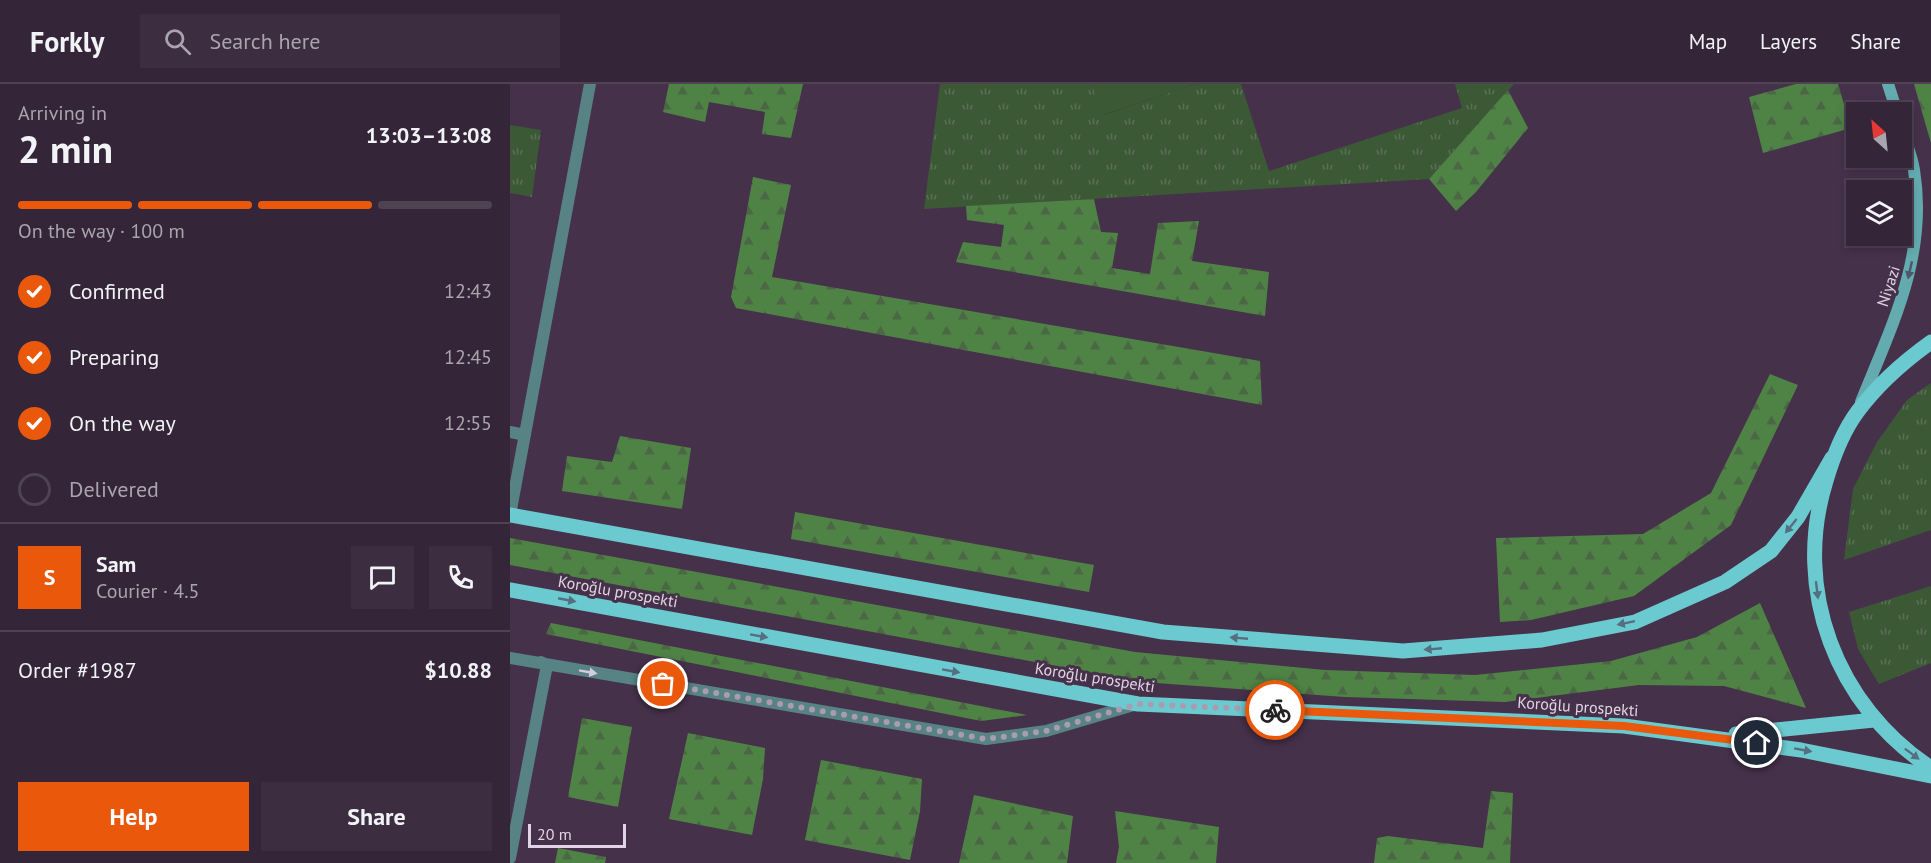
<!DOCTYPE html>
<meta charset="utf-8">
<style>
body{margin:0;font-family:"PT Sans",sans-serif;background:#3c2d40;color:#f1f3f6;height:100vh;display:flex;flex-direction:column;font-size:22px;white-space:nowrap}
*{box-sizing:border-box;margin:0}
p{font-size:20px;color:#a9a5ae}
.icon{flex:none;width:33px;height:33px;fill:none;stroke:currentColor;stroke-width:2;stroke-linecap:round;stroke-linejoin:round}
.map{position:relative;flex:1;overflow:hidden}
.side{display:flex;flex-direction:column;background:#342538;width:510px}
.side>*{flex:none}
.needle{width:39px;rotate:333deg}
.buttons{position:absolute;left:1336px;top:18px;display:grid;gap:12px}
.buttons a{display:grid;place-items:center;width:66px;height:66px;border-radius:0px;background:#342538;box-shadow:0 3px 9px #0003,0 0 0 2px #4e4253;font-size:30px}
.scale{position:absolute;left:18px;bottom:15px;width:98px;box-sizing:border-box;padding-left:6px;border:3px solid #e1d4e4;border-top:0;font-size:16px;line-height:21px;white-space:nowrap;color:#e1d4e4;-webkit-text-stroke:4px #46314a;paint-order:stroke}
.pin{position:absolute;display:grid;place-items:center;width:51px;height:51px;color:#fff;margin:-26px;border:3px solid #fff;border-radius:50%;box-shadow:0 2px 6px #0007}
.courier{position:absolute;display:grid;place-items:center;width:60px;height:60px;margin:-30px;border:4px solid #ea580c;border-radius:50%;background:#fff;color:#222;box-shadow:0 2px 8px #0007}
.overview em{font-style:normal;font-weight:800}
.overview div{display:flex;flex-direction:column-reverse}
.overview{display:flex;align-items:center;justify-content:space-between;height:102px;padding:0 18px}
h1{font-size:39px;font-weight:800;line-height:45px}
.bar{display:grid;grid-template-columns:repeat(4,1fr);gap:9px 6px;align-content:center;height:72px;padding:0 18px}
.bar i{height:8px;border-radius:4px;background:#4e4253}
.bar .selected{background:#ea580c}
.bar p{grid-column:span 4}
.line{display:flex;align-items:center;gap:15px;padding:0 18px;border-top:2px solid #4e4253}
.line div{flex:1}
.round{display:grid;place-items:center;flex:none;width:63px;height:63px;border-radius:0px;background:#3c2d40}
ol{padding:0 18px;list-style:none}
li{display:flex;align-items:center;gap:18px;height:66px}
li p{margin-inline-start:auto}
li .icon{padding:6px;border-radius:50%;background:#ea580c;color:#fff;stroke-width:4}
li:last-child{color:#a9a5ae}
li i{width:33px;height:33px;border:3px solid #4e4253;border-radius:50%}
.primary-button{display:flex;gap:12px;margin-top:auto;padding:12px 18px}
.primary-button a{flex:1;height:69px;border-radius:0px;background:#ea580c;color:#fff;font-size:24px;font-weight:800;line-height:69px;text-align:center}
.primary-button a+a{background:#3c2d40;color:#f1f3f6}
header{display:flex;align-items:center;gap:36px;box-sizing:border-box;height:84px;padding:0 30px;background:#342538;border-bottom:2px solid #4e4253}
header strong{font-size:28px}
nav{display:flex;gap:33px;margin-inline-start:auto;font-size:21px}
.search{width:420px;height:54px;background:#3c2d40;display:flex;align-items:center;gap:15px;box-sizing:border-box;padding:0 21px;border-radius:0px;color:#a9a5ae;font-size:22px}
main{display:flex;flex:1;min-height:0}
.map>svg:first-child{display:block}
.grass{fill:url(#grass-tufts)}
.forest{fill:url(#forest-firs)}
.garden{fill:#3c5936}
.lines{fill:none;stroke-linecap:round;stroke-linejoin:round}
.street{stroke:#578385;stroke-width:12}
.secondary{stroke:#63abaf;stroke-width:12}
.primary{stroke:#6bcad0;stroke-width:15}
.oneway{fill:#4f5668}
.oneway2{fill:#556e80}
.oneway3{fill:#d3ccda}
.done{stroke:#ab9bae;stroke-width:6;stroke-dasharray:0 10.8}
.route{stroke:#ea580c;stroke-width:8}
.labels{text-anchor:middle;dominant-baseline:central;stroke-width:6;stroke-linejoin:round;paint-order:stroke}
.street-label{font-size:16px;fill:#e1d4e4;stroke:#46314a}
</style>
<header>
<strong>Forkly</strong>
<div class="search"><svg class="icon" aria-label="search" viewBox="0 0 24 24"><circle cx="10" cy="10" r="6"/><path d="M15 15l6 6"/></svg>Search here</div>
<nav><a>Map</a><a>Layers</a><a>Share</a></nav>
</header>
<main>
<section class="side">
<div class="overview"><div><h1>2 min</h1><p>Arriving in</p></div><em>13:03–13:08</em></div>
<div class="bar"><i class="selected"></i><i class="selected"></i><i class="selected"></i><i></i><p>On the way · 100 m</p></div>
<ol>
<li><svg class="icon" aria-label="check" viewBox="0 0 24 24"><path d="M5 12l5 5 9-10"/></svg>Confirmed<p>12:43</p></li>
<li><svg class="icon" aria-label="check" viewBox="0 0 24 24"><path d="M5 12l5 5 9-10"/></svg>Preparing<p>12:45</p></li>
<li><svg class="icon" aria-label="check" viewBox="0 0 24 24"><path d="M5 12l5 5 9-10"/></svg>On the way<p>12:55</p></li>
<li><i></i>Delivered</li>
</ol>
<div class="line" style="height:108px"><b class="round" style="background:#ea580c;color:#fff">S</b><div><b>Sam</b><p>Courier · 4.5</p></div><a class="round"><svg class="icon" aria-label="chat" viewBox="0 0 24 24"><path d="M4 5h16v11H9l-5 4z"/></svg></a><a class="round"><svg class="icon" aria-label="phone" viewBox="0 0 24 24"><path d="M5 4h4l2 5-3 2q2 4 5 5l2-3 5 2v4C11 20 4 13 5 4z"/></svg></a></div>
<div class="line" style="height:78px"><div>Order #1987</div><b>$10.88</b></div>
<div class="primary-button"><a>Help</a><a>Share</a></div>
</section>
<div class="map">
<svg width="1421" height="779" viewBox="0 0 1421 779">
<defs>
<pattern id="grass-tufts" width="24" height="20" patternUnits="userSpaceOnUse" patternTransform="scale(1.5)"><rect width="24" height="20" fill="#3c5936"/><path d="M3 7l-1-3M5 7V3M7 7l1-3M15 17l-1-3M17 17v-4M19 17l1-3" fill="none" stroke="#587053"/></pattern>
<pattern id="forest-firs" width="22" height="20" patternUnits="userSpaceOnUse" patternTransform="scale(1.5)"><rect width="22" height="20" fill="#4f8345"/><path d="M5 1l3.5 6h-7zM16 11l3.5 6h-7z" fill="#4b6845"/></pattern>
</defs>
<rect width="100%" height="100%" fill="#46314a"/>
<path class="grass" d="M430,0H582L593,31L685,0H731L759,87L952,24L945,0H1004L919,95L414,125Z
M0,41L31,46L22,113L0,109Z
M1421,299V446L1334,476L1343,405L1367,358L1397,316Z
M1421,502V579L1369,600L1348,565L1339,528Z"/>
<path class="forest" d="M159,0H293L281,54L252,50L255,28L199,18L195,38L153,28Z
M1286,0H1328L1341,44L1253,69L1239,13Z
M1404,0H1421V59Z
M998,6L1018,44L966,108L946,127L919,95Z
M243,93L281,101L262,193L750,277L752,321L226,224L221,213Z
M584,115L591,148L608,149L602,184L640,190L648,139L689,137L682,177L759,188L755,232L446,178L453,158L491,163L494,141L457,136L456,122Z
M1260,290L1288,301L1221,441L1124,512L1021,536L990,538L986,454L1133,450L1201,409Z
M110,352L181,364L172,425L52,407L57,372L102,378Z
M285,428L584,481L579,508L281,455Z
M0,454L625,568L815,586L965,591L1101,577L1187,553L1250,519L1296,624L1214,602L1129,601L995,618L835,613L633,598L0,481Z
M41,539L517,631L471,637L36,550Z
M72,634L122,643L108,723L58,713Z
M178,649L255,664L253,695L242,751L159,735Z
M311,676L412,695L410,727L400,776L295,756Z
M981,707L1003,709L1000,779H864L867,754L878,752L973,764Z
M464,711L563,732L557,779H449Z
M605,727L709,743L706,779H606L609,763Z
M48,764L96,773L95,779H45Z"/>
<path class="garden" d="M582,0H685L592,31Z"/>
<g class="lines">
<path class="street" d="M0,348L15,351
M0,431L80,0
M0,574L476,655L536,647L627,620
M0,774L37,581L31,578"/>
<path class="secondary" d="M1378,0L1387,28
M1351,318C1382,241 1418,171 1404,86C1402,72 1396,59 1392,46"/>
<path class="primary" d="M1421,258C1393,278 1369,299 1348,327C1333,347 1323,373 1316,397C1282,505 1326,622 1421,684
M0,431L653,548L893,567L1032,556L1125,538L1215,498L1261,467L1288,433L1322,374
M0,506L628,620L1114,642L1291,666L1421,692
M1226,650L1364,636"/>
</g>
<defs><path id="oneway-solid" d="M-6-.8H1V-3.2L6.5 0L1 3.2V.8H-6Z" transform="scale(1.5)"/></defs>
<use class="oneway" href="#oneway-solid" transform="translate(1400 186) rotate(103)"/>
<g class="oneway2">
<use href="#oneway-solid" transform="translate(1281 442) rotate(129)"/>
<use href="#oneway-solid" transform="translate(1307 506) rotate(83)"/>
<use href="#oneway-solid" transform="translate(57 516) rotate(11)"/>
<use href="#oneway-solid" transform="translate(1116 539) rotate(168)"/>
<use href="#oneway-solid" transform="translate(249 552) rotate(10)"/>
<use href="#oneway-solid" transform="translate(729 554) rotate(-175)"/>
<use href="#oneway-solid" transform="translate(923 565) rotate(175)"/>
<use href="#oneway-solid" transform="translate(441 587) rotate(10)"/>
<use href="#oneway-solid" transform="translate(1293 666) rotate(10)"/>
<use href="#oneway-solid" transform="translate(1402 670) rotate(37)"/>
</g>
<use class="oneway3" href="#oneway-solid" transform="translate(78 588) rotate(10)"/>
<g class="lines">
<path class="done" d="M153,600L476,655L536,647L628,620L765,626"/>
<path class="route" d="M765,626L1114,642L1247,659"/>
</g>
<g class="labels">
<g class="street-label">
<text transform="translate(1378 202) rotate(-72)">Niyazi</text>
<text transform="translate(108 507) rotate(10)">Koroğlu prospekti</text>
<text transform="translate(585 593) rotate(9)">Koroğlu prospekti</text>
<text transform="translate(1068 622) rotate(4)">Koroğlu prospekti</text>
</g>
</g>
</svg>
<div class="buttons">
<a><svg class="needle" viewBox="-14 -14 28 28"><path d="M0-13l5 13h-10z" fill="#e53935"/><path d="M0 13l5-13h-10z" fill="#a9a5ae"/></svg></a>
<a><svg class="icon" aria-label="layers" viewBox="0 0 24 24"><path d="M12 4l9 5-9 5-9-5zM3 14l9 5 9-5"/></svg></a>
</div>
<div class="scale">20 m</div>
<div class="pin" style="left:153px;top:600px;background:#ea580c"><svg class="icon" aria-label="bag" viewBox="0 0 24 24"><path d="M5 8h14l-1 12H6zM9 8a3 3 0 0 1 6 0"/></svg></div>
<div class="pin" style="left:1247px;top:659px;background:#1f2937"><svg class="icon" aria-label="home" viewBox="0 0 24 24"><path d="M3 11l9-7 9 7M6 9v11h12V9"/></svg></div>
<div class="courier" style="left:765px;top:626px"><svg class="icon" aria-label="bike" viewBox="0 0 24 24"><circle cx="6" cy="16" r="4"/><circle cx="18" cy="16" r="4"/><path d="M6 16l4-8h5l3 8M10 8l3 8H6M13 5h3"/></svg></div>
</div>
</main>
